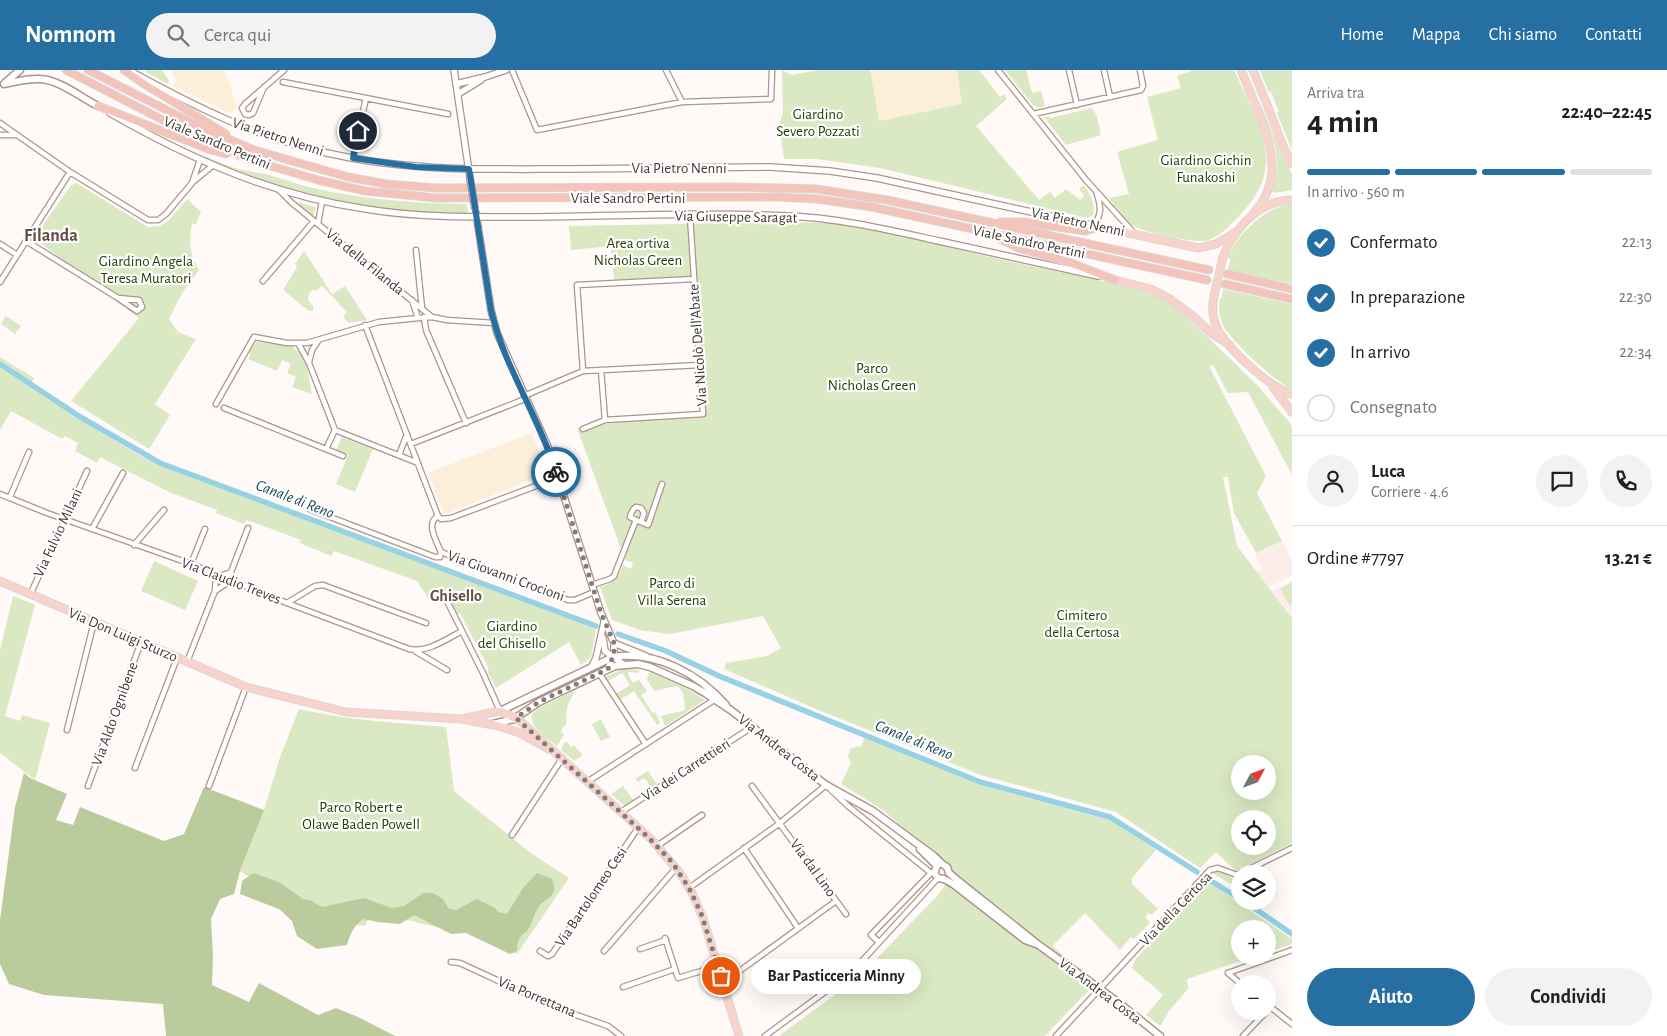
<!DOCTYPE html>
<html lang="it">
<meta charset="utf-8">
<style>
body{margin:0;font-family:"Alegreya Sans",sans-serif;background:#f2f2f2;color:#202124;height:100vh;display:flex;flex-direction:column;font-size:19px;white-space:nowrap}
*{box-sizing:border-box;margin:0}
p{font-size:16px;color:#757577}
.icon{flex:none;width:28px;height:28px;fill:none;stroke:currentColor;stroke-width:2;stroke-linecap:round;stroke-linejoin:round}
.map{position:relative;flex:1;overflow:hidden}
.details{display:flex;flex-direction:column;background:#fff;width:375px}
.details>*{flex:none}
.needle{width:32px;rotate:49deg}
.buttons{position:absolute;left:1231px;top:685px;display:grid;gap:10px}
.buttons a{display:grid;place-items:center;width:45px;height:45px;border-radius:50%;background:#fff;box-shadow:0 5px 20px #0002;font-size:25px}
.pin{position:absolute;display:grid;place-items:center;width:42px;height:42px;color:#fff;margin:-21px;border:2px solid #fff;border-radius:50%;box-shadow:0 1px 5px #0007}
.courier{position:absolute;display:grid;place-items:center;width:50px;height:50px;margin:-25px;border:4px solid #256fa2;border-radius:50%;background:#fff;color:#222;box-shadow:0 1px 6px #0007}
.bubble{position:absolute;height:35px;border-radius:18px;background:#fff;box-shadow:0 5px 20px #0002;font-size:16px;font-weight:700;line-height:35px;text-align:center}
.overview em{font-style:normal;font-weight:700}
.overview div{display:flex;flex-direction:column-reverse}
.overview{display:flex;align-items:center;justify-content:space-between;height:85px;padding:0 15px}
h1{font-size:32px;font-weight:700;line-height:38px}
.bar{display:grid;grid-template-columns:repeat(4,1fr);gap:8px 5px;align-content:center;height:60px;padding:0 15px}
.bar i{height:6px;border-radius:4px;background:#e0e0e0}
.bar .selected{background:#256fa2}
.bar p{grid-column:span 4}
.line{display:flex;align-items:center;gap:12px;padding:0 15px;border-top:1px solid #e0e0e0}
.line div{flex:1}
.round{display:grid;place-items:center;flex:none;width:52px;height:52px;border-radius:26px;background:#f2f2f2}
ol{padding:0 15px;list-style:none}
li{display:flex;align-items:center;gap:15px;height:55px}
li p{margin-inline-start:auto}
li .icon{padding:5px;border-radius:50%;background:#256fa2;color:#fff;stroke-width:4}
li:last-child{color:#757577}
li i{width:28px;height:28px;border:2px solid #e0e0e0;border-radius:50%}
.button{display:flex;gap:10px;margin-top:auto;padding:10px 15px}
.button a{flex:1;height:58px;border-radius:30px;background:#256fa2;color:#fff;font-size:20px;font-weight:700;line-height:58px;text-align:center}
.button a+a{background:#f2f2f2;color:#202124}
header{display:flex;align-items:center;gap:30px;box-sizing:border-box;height:70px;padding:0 25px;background:#256fa2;color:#fff}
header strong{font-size:24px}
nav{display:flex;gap:28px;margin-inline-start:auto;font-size:18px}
.search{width:350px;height:45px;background:#f2f2f2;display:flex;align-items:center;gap:12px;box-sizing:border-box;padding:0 18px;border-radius:28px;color:#757577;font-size:19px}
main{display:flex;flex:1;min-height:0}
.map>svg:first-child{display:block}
.built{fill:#fcede8}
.education{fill:#fbefda}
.green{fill:#dae9c3;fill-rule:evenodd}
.forest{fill:#bacc9d}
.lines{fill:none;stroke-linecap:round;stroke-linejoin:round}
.canal{stroke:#96d1e6;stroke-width:5.5}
.minor-casing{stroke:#ae948a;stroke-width:7}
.tertiary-casing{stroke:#ae948a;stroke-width:8}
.secondary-casing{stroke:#ae948a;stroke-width:9}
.primary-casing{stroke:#d9d7d6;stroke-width:9}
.trunk-casing{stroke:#d9d7d6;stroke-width:9}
.minor{stroke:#fff;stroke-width:4.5}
.tertiary{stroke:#fff;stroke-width:5.5}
.secondary{stroke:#fff;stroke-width:6}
.primary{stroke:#f7d3cb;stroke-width:7}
.trunk{stroke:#f4c4ba;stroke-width:7}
.tertiary-bridge-casing{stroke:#ae948a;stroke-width:8;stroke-linecap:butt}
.primary-bridge-casing{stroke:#d9d7d6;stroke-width:9;stroke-linecap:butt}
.tertiary-bridge{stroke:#fff;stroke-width:5.5}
.primary-bridge{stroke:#f7d3cb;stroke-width:7}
.done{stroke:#857c78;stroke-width:5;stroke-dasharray:0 9}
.route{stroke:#256fa2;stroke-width:6}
.labels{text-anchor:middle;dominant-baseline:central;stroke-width:4.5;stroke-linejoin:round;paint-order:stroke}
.park-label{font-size:15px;fill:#2c3c05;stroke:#fff}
.street-label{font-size:15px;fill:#433834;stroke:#fff}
.water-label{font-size:16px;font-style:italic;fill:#194b5b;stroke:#fff}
.neighbourhood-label{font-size:16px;font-weight:bold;fill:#664f46;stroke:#fff}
.quarter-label{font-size:18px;font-weight:bold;fill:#664f46;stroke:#fff}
</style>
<header>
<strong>Nomnom</strong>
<div class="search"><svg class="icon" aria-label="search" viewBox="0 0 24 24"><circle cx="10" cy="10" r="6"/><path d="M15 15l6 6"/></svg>Cerca qui</div>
<nav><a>Home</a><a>Mappa</a><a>Chi siamo</a><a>Contatti</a></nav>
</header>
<main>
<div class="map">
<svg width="1292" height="966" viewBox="0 0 1292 966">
<rect width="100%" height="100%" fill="#fff9f7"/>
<path class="built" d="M1282,471L1292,491V505L1269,517L1257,502L1262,499L1255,484Z
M1292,511V547L1272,521Z"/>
<path class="education" d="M172,0H225L237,37L230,43L173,16L177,8H174Z
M867,0H971L983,26L879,72Z
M531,363L548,403L446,444H444L428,403Z"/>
<path class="green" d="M147,0H162L169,11L168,14L144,1Z
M782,0L792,5L819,0H870L879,51L962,34L957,0H979L1000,27L1004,24L1007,29L976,56L1039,130L1050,122L1055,128L1066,119L1080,130L1084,126L1079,119L1083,115C1090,123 1096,135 1093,145L1087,148L880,98L817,89H784L779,54L783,43Z
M1005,0H1026L1032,23L1041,21L1045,36L1038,38L1033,35Z
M1191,0H1234C1246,27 1268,64 1266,93C1265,113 1254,130 1241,144C1231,154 1222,165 1209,170C1196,174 1142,163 1131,154C1123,148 1116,137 1109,128L1129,124L1117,82L1158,70L1147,27L1181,18L1177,6L1191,1Z
M1260,0H1292V80L1277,43L1279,42L1271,22L1269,23Z
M1260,31L1279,79L1292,104V120L1275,123L1272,121L1277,99L1276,80Z
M1091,38C1098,43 1099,56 1101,65L1066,75L1044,47L1048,46L1051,48Z
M128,50C162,68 198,85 235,98C245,101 255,102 265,104C287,110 308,118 331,122C376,130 421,134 467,134L468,144C380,143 294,127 212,94C183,82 155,65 128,50Z
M76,113L148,157L160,156L170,149L187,129L201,142L196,154H192C189,173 189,183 199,200L182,223L169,249L178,262L196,269L155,334L170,345L149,379L71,331L139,248L34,168L71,115Z
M296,132L316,137L313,148L295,134Z
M1292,134V214L1228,200L1230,189L1228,188C1236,165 1267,135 1292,134Z
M790,152L831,153L894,164L1011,192L1108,212L1159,226L1170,232L1181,241L1257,315L1290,353L1292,357V405L1248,322L1228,323L1213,295L1209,296L1266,406L1257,423L1282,471L1256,483L1234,443L1228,407H1223L1237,476L1292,548V773L1236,801L1216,782L1200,798L1116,742L981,705L816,639L724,599L726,593L767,586L781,578L763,546L670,564L640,560L612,550L600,517C613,513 619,508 623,495L631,499L633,493L625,490L577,358L667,346L703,344L707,347L704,344L697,206L614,210L611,176L571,180L569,156ZM1240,694H1268V721H1240ZM1240,749H1268V776H1240Z
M304,181L332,224L345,216L367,250L349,253L343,247L347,242L322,216L316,221L313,220L309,223L308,230L313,236V241H309L283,220L297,197L295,194Z
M1223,219L1292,234V319C1276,313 1230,270 1223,255C1219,246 1218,237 1220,228H1222Z
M6,246L21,256L15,264L1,254Z
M256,272C266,273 287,273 294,278C308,286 309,309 312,324L292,317L296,307L287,303L291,294L282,290L277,301L248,289L251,284L249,282Z
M0,287L34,308L31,315L80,350L146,389L587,555L596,560L591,587L581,595L569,572L496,618L487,601L489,599L460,543L457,545L446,522L429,529L417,511L334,481L331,486L300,473L301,470L247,450L244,454L216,443L217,440L169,422L100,387L97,393L75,381L78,373L65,366L62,369L11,341L0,360Z
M342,367L373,379L355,422L336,414L348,385L336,380Z
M154,491L198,511L185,540L141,521Z
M1292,512V535L1290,536L1280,519Z
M13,526L35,535L5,646L20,651L22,645L50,653L35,710L0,683V580Z
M623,599L639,600L638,603L629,602L628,604L633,613L639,610L647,621L641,625L652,642L656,643L660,653L657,655L634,621L620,630L616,624L630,615L622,603L608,611L605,607Z
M649,602L686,618L705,630L665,656L661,646L685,640C684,632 685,619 676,616L654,621L647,610Z
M576,620C568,632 565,639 567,654L563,657L561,662L564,664L557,676C547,668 529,658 532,644L539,638Z
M299,639C348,650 396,653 446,657L454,721L532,784L569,808L517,884L469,861L446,859L419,853L373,840L365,856L329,851L258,813L240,801L264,740L280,687Z
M601,649L610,667L601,671L592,654Z
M864,668L980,715L1113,751L1156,780L1132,808V814L1158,839L1151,845L1149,843L1145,847L1150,853L1134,869L1131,867L1120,880L1085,843L1052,876L1099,913L1083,926L1045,966H781L780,965L858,908L937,826L955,803L883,740L841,714L851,693L848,686L850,679L858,676L861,677Z
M565,671L572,677L574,675L583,685L574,691L561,680Z
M648,701L658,716L650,721L648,712L644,708L638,712L635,709Z
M623,716L634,731L626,737L611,724Z
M1216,801L1225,804L1237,811L1231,814L1212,803Z
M1207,811L1292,869V874L1268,882V859H1240V886H1255L1187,909L1188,919L1169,941L1160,956L1146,945L1163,925L1132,898L1135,890Z"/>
<path class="forest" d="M24,703L30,708L67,724L56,750L73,755L80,737L164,771L184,764L204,717L264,740L240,801L234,824L220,829L211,849L213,887L212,915L249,932L259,913L318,945L336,938L358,947L395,966H166L163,934L44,925L9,914L0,894V850L15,737Z
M253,803L279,812L303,829L312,831L322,837L364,828L392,838L404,836L423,823H433L443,829L449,839L456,840L477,829L495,838L498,842L507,844L523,818L537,803L552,809C553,813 555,817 554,821C552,827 544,831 540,835C535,841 534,848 531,854C525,868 518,860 517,881L510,884L466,863L451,864L414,845L400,854L377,852L364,849C354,854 350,865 347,875L317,879L297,866L292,851L279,839L240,824L242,811Z"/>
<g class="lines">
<path class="canal" d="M0,294L82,348L160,393L596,556
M618,564L666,581L719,606L980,712L1110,747L1197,802
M1208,809L1240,829
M1244,831L1292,864"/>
<g class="minor-casing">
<path id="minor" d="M512,0L537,60L682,32L771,29L772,0
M666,0L682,32
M998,0L1086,110L1133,162
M1069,0L1077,35
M1104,0L1110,27
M283,12L448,44
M264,17L253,43L249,45L245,44L242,38L245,34L284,0
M1033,44L1141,20L1143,16L1140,0
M0,53L70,102L148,150H158L166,144L192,113L200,90
M0,65H15
M353,88L366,28
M194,111L212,96
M279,120L292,133L432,247
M318,154L322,131
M1093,156C1102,145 1101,137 1097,124
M26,171L118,228L137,241L142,237L139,230L118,228
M0,174L17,185
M416,180L422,238
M263,211L314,151
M0,212L70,102
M412,230L418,248
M424,247L426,260L466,353
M365,255L438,446L441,449L451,448L557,408
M298,273L309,293L335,360L418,393
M309,292L312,280L318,271
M601,300L605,350L703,344L690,146
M583,301L577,215L694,209
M524,326L583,301L700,295
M216,334L254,267L287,273H307L379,252L418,248L432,247L447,250L494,253
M224,338L343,386
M583,359L605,350
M411,374L525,329
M326,379L335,360
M399,385L407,364
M0,424L47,443L191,494L287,533L409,579C427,583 447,569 462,561
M10,427L29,382
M309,439L435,487H440L441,482
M438,446C425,453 437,472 441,482
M636,450L630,447C631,443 632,439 636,437L641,438L644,443L641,452
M92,459L123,403
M134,475L164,440
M441,482L568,530H575L594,522
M191,494L205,459
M592,515L610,509L614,506L636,450L648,455L662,414
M215,521L216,506L223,505L231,502
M30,525L87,401
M447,531L483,603L500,641
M287,533L315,516L323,515L426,553
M415,581L447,600
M187,592L215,521L230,511L231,502L248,458
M599,603L645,673
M67,660L94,552
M135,698L177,588
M587,712L714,630
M88,716L141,572
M209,716L246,617
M752,716L846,844
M621,742L752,657
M512,765L561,690
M657,776L702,745
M744,778L798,858
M689,818L780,753L826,715L848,736L931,803
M665,868L675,899
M879,872L871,865L931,803H933
M640,879L666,870
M540,881L548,886L552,884L638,758
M604,881L676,798
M451,892L460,893L559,939L608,956L621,966
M1228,903L1292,880
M1228,903L1241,914
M723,913L836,831
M623,917L675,899L678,908L718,896
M1268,935L1292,954
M765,966L852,902L938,808
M1056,966L1210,800L1218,798L1237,805L1292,778
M1243,966L1267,941"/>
</g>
<g class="tertiary-casing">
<path id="tertiary" d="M454,0L470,108
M132,2C194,36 258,68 327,83C409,102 486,99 569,99C636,98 703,98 770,97L830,101L877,108L1099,157
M456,14L485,7L506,0
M458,24L481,10
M110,43C190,89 274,126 366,139C420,148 474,147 529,147C615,146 702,142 788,146C839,148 889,160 939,171C992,183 1045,194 1098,206
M476,143L491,240L497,263L549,379L601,543L614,573V584L608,599
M603,568L605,581L623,594
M614,573L646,586
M592,596L596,588L604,552"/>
</g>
<g class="secondary-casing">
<path id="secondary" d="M6,12L20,0
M4,14C15,12 28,8 40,9C60,10 80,27 98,36
M500,641L613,587C655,580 699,604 726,635
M493,654L514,649L539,632L615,596L638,594L650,597L693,616L705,623L732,641L826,715L873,741L934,786L942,794L947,797L949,803L956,809L1040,876L1119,933L1160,966
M920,779L937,796
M937,796L934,803L938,808L944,809L953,814L1025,870L1036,874"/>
</g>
<g class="primary-casing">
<path id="primary" d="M1241,0L1253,29
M1253,0L1263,25
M1265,29L1283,76L1292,94
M1253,144C1285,109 1270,72 1255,33
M1101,157L1198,178L1216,174L1236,162
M1223,187C1234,159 1259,130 1292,130
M1115,210L1151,219L1170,229L1193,246L1212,264L1230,275
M1214,226C1212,236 1212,244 1215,253C1223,276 1269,317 1292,324
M1273,317L1292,342
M0,511L246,617L346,642L461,649L499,656L520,663L549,679
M466,648L500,641L519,650L653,771L680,803L692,823L703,848L739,966"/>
</g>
<g class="trunk-casing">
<path id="trunk" d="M66,0L190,64L251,90L318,110L365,121L437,128L778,127L817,129L872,137L1207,210
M88,0L202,58L254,80L348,107L386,114L436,118L738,117L817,119L887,130L1209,200
M124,0L144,14L226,64
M98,36L211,80L226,84
M1000,152H1024L1085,161L1101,157
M998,168L1018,178L1071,193L1115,210
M1227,204L1292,219
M1225,214L1292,229"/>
</g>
<use href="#minor" class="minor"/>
<use href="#tertiary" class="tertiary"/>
<use href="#secondary" class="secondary"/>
<use href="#primary" class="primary"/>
<use href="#trunk" class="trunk"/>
<g class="tertiary-bridge-casing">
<path id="tertiary-bridge" d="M470,108L475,139"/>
</g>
<g class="primary-bridge-casing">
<path id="primary-bridge" d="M1214,226L1223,187"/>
</g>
<use href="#tertiary-bridge" class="tertiary-bridge"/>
<use href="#primary-bridge" class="primary-bridge"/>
</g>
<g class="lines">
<path class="done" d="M556,402L601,543L614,573V584L608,599L539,632L516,648L647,766L672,792L689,818L701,843L721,906"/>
<path class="route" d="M358,61L353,88L416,97L469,99L491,240C504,297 539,346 556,402"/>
</g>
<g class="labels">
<g class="park-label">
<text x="818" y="44">Giardino<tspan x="818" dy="17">Severo Pozzati</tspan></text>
<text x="1206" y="90">Giardino Gichin<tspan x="1206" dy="17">Funakoshi</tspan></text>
<text x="638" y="173">Area ortiva<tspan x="638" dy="17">Nicholas Green</tspan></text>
<text x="146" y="191">Giardino Angela<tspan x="146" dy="17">Teresa Muratori</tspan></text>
<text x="872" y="298">Parco<tspan x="872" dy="17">Nicholas Green</tspan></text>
<text x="672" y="513">Parco di<tspan x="672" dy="17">Villa Serena</tspan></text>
<text x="1082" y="545">Cimitero<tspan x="1082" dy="17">della Certosa</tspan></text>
<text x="512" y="556">Giardino<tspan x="512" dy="17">del Ghisello</tspan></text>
<text x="361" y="737">Parco Robert e<tspan x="361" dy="17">Olawe Baden Powell</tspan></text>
</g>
<g class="street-label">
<text transform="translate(278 67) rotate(18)">Via Pietro Nenni</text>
<text transform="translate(217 73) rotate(23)">Viale Sandro Pertini</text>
<text x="679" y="98">Via Pietro Nenni</text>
<text x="628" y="128">Viale Sandro Pertini</text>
<text transform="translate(736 147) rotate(1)">Via Giuseppe Saragat</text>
<text transform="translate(1078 152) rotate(12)">Via Pietro Nenni</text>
<text transform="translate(1029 172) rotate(12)">Viale Sandro Pertini</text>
<text transform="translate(365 192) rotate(39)">Via della Filanda</text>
<text transform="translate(698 275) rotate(-94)">Via Nicolò Dell'Abate</text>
<text transform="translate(58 463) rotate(-65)">Via Fulvio Milani</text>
<text transform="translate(506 506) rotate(20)">Via Giovanni Crocioni</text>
<text transform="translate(231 511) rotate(21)">Via Claudio Treves</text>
<text transform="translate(123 565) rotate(23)">Via Don Luigi Sturzo</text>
<text transform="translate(115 644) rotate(-70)">Via Aldo Ognibene</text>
<text transform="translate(779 678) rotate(38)">Via Andrea Costa</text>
<text transform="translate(686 700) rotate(-33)">Via dei Carrettieri</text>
<text transform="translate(813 798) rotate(54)">Via dal Lino</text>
<text transform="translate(591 827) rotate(-56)">Via Bartolomeo Cesi</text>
<text transform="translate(1176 839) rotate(-46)">Via della Certosa</text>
<text transform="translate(1100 921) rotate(37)">Via Andrea Costa</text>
<text transform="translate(537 927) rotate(23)">Via Porrettana</text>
</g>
<g class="water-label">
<text transform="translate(295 429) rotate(21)">Canale di Reno</text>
<text transform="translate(914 670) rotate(22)">Canale di Reno</text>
</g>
<g class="neighbourhood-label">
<text x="456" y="526">Ghisello</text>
</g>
<g class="quarter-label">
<text x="51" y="166">Filanda</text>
</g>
</g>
</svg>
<div class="buttons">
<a><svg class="needle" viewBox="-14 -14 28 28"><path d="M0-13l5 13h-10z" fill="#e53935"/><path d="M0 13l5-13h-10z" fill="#757577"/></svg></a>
<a><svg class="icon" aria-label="locate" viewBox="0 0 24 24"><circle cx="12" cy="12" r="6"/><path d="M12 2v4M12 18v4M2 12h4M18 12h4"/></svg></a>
<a><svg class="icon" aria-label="layers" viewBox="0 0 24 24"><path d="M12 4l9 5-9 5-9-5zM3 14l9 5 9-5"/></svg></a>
<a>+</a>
<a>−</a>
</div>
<div class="pin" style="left:721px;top:906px;background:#ea580c"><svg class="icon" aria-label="bag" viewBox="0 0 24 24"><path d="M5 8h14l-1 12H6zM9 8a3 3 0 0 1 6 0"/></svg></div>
<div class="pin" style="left:358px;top:61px;background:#1f2937"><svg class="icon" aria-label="home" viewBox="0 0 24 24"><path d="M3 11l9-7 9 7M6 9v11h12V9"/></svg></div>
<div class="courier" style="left:556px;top:402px"><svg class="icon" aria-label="bike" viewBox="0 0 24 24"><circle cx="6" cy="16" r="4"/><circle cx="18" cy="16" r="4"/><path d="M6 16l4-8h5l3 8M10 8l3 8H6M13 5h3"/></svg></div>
<div class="bubble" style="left:751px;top:889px;width:170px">Bar Pasticceria Minny</div>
</div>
<section class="details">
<div class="overview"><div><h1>4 min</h1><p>Arriva tra</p></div><em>22:40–22:45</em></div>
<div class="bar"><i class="selected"></i><i class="selected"></i><i class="selected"></i><i></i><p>In arrivo · 560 m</p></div>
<ol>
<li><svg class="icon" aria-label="check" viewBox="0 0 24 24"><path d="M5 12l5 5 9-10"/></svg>Confermato<p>22:13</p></li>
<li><svg class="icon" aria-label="check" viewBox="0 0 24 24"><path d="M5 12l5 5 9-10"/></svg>In preparazione<p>22:30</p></li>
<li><svg class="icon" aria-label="check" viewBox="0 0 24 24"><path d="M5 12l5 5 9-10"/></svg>In arrivo<p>22:34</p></li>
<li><i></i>Consegnato</li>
</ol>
<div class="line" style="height:90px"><a class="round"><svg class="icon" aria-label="person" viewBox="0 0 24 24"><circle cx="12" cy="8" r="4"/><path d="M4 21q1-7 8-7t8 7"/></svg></a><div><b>Luca</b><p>Corriere · 4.6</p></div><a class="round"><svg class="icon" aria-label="chat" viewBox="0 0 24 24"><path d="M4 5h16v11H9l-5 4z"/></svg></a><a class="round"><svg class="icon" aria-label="phone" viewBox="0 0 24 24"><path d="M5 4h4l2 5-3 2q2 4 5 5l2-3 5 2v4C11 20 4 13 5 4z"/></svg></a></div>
<div class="line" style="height:65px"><div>Ordine #7797</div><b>13.21 €</b></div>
<div class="button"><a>Aiuto</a><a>Condividi</a></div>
</section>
</main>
